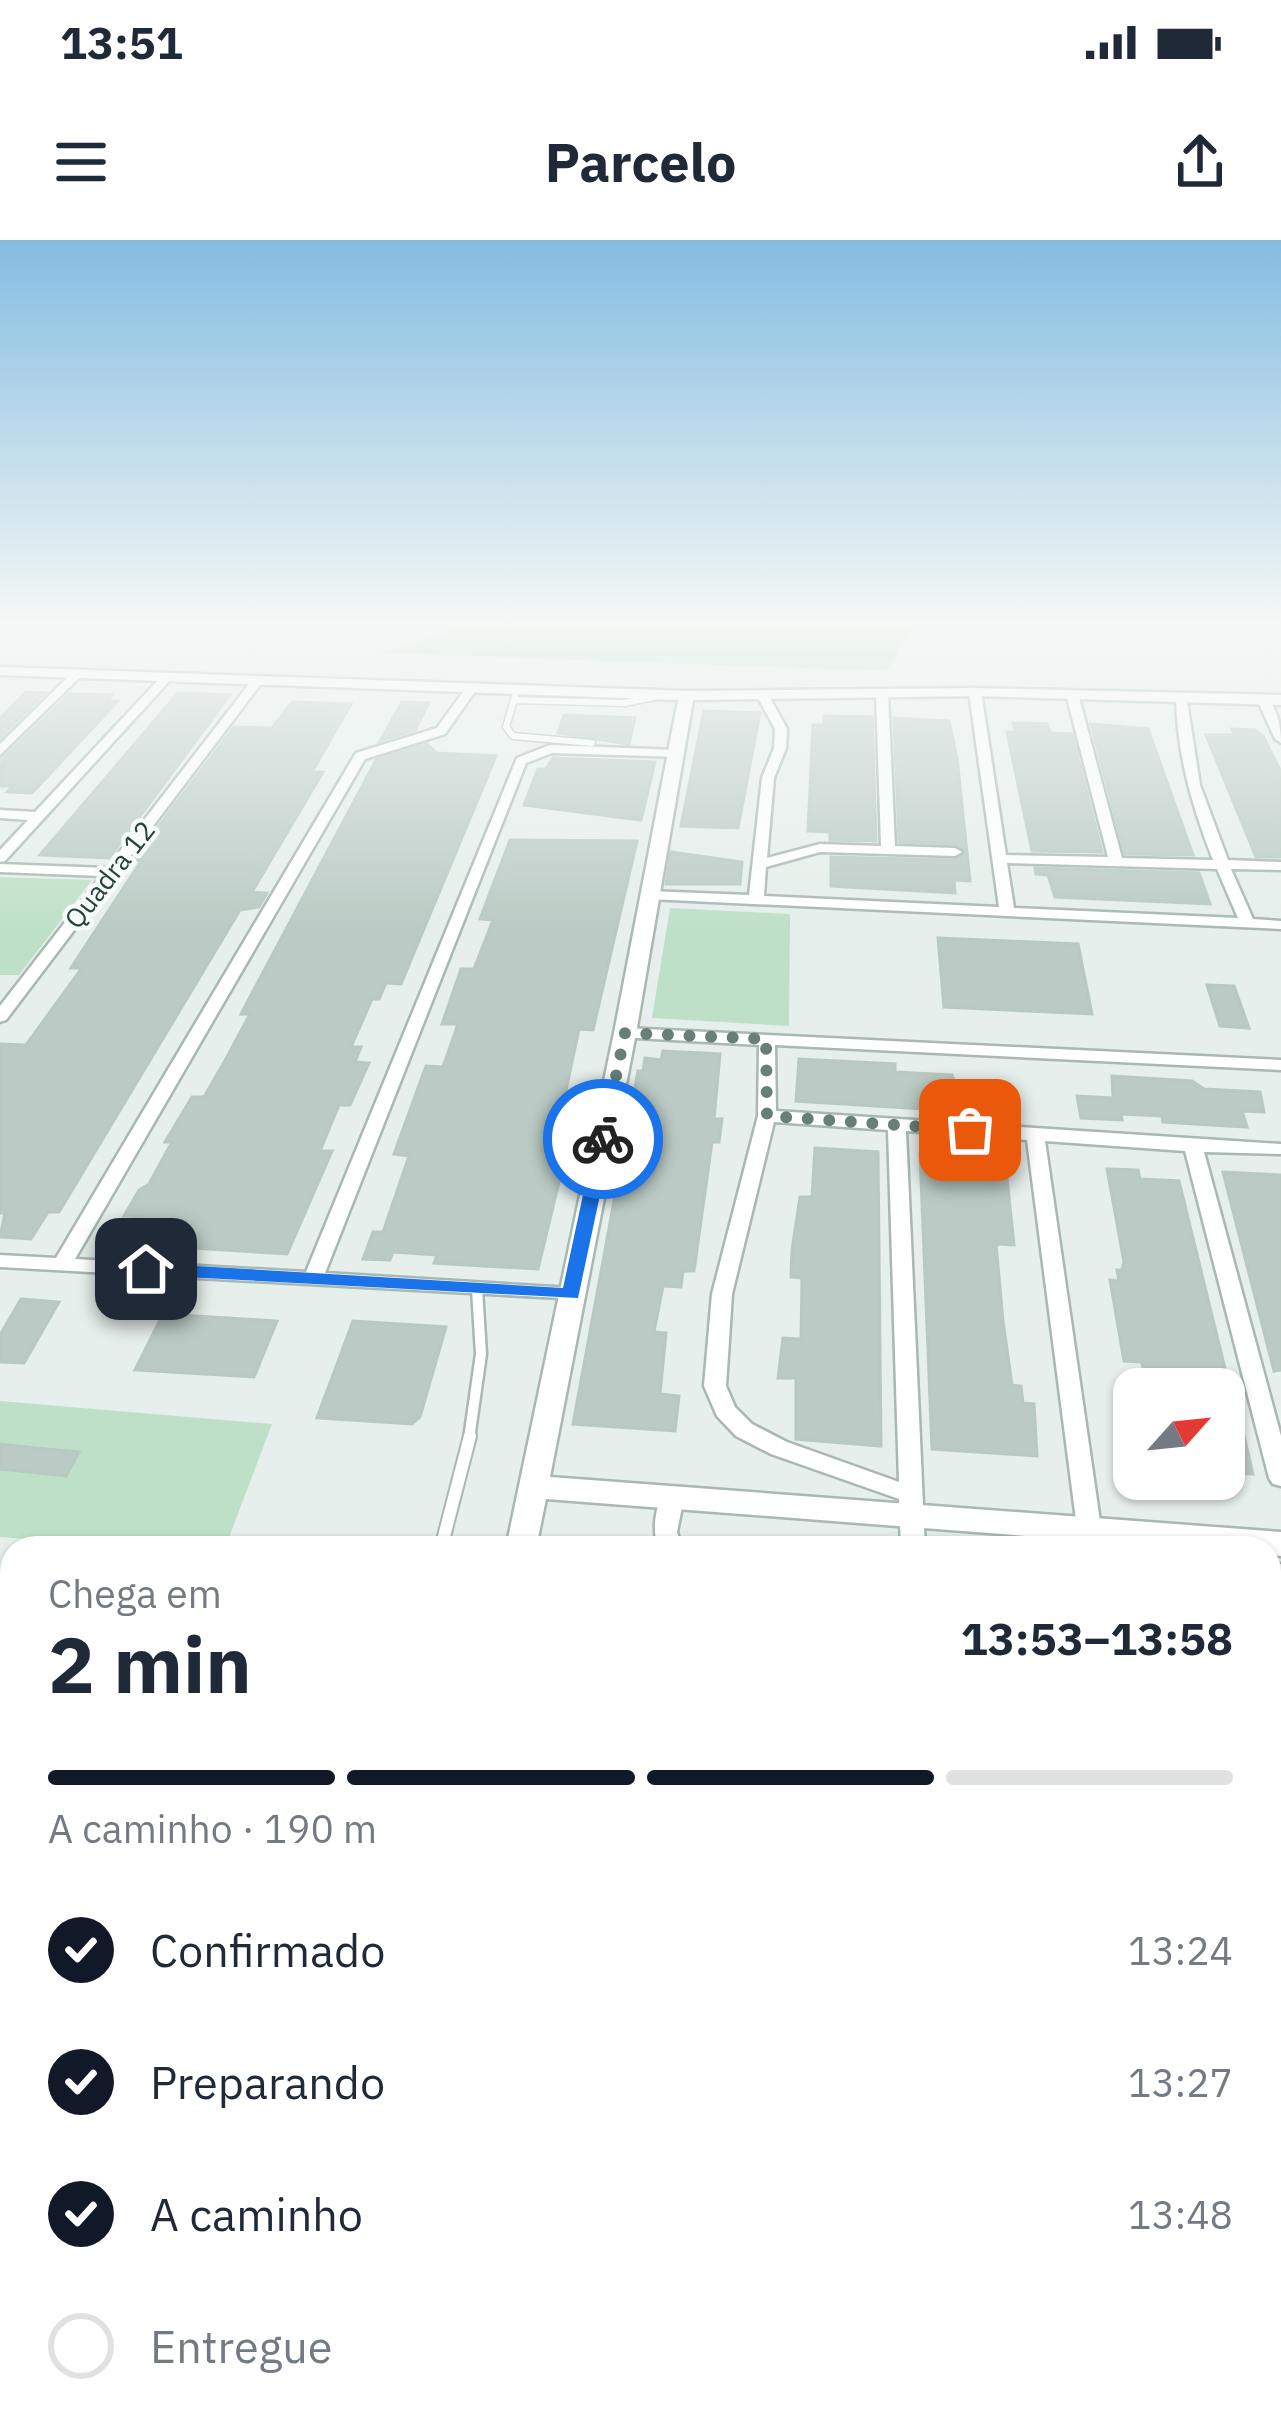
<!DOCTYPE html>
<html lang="pt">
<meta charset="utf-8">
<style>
body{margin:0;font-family:"IBM Plex Sans",sans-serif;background:#f6f6f7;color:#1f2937;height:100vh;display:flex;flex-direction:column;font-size:45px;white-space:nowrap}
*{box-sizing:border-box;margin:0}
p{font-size:39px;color:#747a83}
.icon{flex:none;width:66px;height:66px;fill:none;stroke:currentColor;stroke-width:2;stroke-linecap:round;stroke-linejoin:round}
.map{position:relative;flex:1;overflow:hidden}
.side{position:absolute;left:0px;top:1296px;width:1281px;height:900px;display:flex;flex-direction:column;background:#fff;border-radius:36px 36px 0 0;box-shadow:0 3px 9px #0004}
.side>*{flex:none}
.needle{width:78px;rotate:63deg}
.fabs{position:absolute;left:1113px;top:1128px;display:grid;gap:24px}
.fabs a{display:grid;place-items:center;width:132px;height:132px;border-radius:24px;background:#fff;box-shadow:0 3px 9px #0004;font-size:60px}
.pin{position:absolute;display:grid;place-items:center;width:102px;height:102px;color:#fff;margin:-51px;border-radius:24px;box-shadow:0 6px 18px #0006}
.courier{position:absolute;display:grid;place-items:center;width:120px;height:120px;margin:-60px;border:9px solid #1a73e8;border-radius:50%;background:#fff;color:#222;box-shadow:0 3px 15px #0007}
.summary em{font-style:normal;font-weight:700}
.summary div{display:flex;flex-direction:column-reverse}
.summary{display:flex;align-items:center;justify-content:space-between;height:204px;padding:0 48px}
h1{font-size:78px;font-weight:700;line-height:90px}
.bar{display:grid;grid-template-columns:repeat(4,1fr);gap:18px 12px;align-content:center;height:144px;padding:0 48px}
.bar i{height:15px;border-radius:9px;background:#e0e1e3}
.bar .selected{background:#111827}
.bar p{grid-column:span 4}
ol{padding:0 48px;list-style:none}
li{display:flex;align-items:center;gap:36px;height:132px}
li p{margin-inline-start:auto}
li .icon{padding:12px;border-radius:50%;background:#111827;color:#fff;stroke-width:4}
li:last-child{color:#747a83}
li i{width:66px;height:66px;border:6px solid #e0e1e3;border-radius:50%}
.status{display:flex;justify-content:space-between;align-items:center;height:84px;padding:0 60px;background:#fff;direction:ltr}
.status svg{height:33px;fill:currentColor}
header{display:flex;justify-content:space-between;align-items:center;height:156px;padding:0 48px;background:#fff;font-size:54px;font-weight:700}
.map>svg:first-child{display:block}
.green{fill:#bfe0c8}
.building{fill:#bbcac4;stroke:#b8c9c2;stroke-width:3}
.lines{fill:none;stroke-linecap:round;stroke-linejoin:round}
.service-far2-casing{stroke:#a8b8b2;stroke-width:9}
.service-far1-casing{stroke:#a8b8b2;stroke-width:15}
.service-casing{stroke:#a8b8b2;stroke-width:16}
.minor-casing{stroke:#a8b8b2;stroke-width:5}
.tertiary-casing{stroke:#a8b8b2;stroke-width:5}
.service-far2{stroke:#fff;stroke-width:6}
.service-far1{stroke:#fff;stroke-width:10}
.service{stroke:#fff;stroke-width:12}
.minor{fill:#fff;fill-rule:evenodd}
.tertiary{fill:#fff;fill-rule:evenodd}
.route{fill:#1a73e8}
.done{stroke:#687f78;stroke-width:12;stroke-dasharray:0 21.6}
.labels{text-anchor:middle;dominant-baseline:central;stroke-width:9;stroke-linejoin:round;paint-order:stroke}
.far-street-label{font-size:27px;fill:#24423a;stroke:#f7fbf9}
</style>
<div class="status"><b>13:51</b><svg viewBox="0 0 49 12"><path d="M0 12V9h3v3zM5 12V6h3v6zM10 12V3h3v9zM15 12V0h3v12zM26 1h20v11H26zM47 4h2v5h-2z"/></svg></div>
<header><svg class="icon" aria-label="menu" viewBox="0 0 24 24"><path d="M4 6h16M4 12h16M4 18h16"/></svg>Parcelo<svg class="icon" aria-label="share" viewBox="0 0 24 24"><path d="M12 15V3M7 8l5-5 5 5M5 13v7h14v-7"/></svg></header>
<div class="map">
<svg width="1281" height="2196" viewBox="0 0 1281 2196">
<rect width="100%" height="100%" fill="#e6efeb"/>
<path class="green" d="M470,384H916L886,431L383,413Z
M0,637L92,640L19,735H0Z
M670,668L790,674L789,786L652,778Z
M0,1161L272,1184L225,1308H150L0,1297Z"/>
<path class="building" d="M26,452L45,453L0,498V479Z
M178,453L230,455L109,618L40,615Z
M69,454L112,455L107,461H118L32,553L7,552L13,546H0L2,519Z
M292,462L351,464L312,532H323L252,652L267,653L259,667L240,670L59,972H48L31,999L0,997L5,973H0V804L26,805L82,728H71L141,621L133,620L234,487L272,488Z
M402,462L429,463L415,490L380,501Z
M704,471L760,473L738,588L681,586Z
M564,475L635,478L629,504L558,493Z
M824,476L872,477L876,601L830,600V592L808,591L813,485H824Z
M894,478L949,481L957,518L970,641L954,640L955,653L831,646V617L955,620L966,614L955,604L899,602Z
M1013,483L1047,484L1051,493L1072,494L1102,612L1032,611L1007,492H1015Z
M1091,484L1148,489L1193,615L1125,614Z
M1232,489L1255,490L1263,496L1281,532V617H1256L1206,495H1235Z
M427,504L437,513L496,516L401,744L386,743L379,759H372L351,807H361L355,822L369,823L350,865H339L320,911H332L287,1014L127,1004L142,977L124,976L139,950L149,944L172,902H165L192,857H204L227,817L250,774H241L376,520Z
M553,518L655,522L641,580L524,565L538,529H546Z
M510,600L637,601L593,790L579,789L565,855H580L538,1029L434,1023L437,1015L393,1012L390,1020L363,1019L373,992H383L409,916L394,914L426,826L443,827L458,784H442L461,729H474L493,680L480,679Z
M671,612L742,622L740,644H666Z
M1035,628L1199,633L1210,664L1055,657L1048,635L1036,634Z
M938,698L1078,704L1092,774L944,767Z
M1207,745L1234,746L1249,788L1220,786Z
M663,811L720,814L714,879H722L719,902H712L694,1031H683L681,1047L663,1046L654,1092L666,1093L660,1154L679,1156L675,1191L573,1184L638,831H643L645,818L661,820Z
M799,819L895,824V832L952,835L957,848L998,850L1002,874L796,861Z
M1112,836L1192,841L1204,849L1260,852L1264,872L1242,871L1247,887L1163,882L1162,876L1121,874L1122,880L1081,878L1077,856L1113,858Z
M815,908L878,912L881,1206L796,1199V1138H778L783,1098L801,1099L802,1038L791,1037L792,1010L800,957H812Z
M920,914L1005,919L1014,1005L996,1004L1003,1081L1012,1145L1021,1146L1023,1163L1034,1164L1037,1216L932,1209Z
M1107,929L1138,930L1140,939L1179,941L1230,1149H1147L1142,1122L1124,1121L1110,1040L1119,1041L1117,1030H1122L1124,1022Z
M1223,932L1281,935V1130L1274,1131Z
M21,1059L59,1062L24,1123L0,1122V1095Z
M163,1074L277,1081L254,1137L135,1130Z
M353,1081L446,1087L420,1177L412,1184L317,1178Z
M1224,1193L1244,1196L1253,1234L1224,1232Z
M0,1204L36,1208L79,1212L66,1236L0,1229Z"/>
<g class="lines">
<g class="service-far2-casing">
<path id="service-far2" d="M516,453L506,487L513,496L592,503
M514,460L625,463L659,456"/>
</g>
<g class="service-far1-casing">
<path id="service-far1" d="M469,1199L481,1114L477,1049"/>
</g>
<g class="service-casing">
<path id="service" d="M441,1308L470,1196"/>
</g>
<g class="minor-casing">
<path id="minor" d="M74,431L84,433L0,515V504Z
M162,436L172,438L5,621L0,622V610L28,580L0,578V570L35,572Z
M253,439L263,441L6,780L0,782V766L101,636L0,632V624L107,628Z
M466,448L476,450L445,494L365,519L75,1019L306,1032L517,518L550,505L677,510L681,511V517L552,513L526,523L325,1033L571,1048L578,1049L581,1054L578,1059L0,1027V1015L56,1018L356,513L437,488Z
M975,449L981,452L1006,615L1108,617L1066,454L1072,451L1078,454L1122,618L1213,620C1192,566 1177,515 1176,457L1186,455L1200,545L1228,620L1281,622V630L1231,629L1253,679L1281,681V689L649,659L642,655L649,651L749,655L762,538L774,508L775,489L757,456L763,452L769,456L787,489L786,508L774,538L767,618L820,604L881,606L876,453L882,450L888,453L895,606L955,608L962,612L955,616L820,612L766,627L764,656L999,667L969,452ZM1007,623L1217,629L1238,678L1014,668Z
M1263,455C1277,465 1281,486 1281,503L1275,499L1257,459Z
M625,788L1281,820V830L775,805L776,871L1281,904V914L1204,912L1281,1196V1246L1273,1244L1269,1238L1185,911L1045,901L1101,1288L1097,1294H1081L1077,1288L1027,900L906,891L925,1308H901L899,1259L771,1214L736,1196L717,1176L704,1146L712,1054L758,876L759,805L619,797L617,793ZM774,882L888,890L899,1242L787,1202L752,1184L735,1167L726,1146L732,1054Z
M672,1249L680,1251L684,1257L677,1292L682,1308H658C652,1289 655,1269 664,1251Z
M1281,1324V1343L1269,1347V1328Z
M0,1494L12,1495V1517L0,1516Z
M12,1784V1839L0,1846V1791Z
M1269,2076L1281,2078V2114L1269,2112Z
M599,2184H635L634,2196H598Z"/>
</g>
<g class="tertiary-casing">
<path id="tertiary" d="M0,427L686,451L975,448L1281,455V465L975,456L693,460L636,793L550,1237L1281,1292V1316L1269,1315V1308H1183L546,1259L536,1308H506L614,793L678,460L0,435Z
M312,2184H360L358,2196H310Z"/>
</g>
<use href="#service-far2" class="service-far2"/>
<use href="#service-far1" class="service-far1"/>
<use href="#service" class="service"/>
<use href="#minor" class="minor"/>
<use href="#tertiary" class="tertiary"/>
</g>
<linearGradient id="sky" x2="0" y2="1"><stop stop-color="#84bce0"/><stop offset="0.55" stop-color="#f4f8f6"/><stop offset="1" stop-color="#f4f8f6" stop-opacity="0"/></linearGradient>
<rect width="1281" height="692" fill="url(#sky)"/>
<path class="route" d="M603,894L612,899L578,1058L146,1035L136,1029L146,1023L563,1048L595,899Z"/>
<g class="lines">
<path class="done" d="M603,899L625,793L766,799L767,876L970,890"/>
</g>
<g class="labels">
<g class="far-street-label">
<text transform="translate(109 634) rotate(-52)">Quadra 12</text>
</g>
</g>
</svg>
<div class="fabs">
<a><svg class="needle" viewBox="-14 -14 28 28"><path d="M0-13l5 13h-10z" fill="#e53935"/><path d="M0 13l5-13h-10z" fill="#747a83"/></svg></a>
</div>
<div class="pin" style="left:970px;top:890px;background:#ea580c"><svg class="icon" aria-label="bag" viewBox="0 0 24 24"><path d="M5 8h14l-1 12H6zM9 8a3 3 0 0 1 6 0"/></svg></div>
<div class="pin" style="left:146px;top:1029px;background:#1f2937"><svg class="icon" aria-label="home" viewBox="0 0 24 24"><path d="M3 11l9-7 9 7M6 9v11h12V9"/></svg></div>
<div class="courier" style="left:603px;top:899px"><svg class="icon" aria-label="bike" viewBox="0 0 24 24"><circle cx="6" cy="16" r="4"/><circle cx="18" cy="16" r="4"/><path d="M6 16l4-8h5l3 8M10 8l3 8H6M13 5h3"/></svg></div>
<section class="side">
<div class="summary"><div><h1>2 min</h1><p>Chega em</p></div><em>13:53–13:58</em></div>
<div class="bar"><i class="selected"></i><i class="selected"></i><i class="selected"></i><i></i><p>A caminho · 190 m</p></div>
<ol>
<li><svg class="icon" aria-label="check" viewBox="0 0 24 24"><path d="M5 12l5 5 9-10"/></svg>Confirmado<p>13:24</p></li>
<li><svg class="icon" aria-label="check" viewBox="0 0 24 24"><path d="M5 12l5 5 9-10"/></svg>Preparando<p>13:27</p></li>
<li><svg class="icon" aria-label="check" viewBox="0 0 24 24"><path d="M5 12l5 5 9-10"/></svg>A caminho<p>13:48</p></li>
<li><i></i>Entregue</li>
</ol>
</section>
</div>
